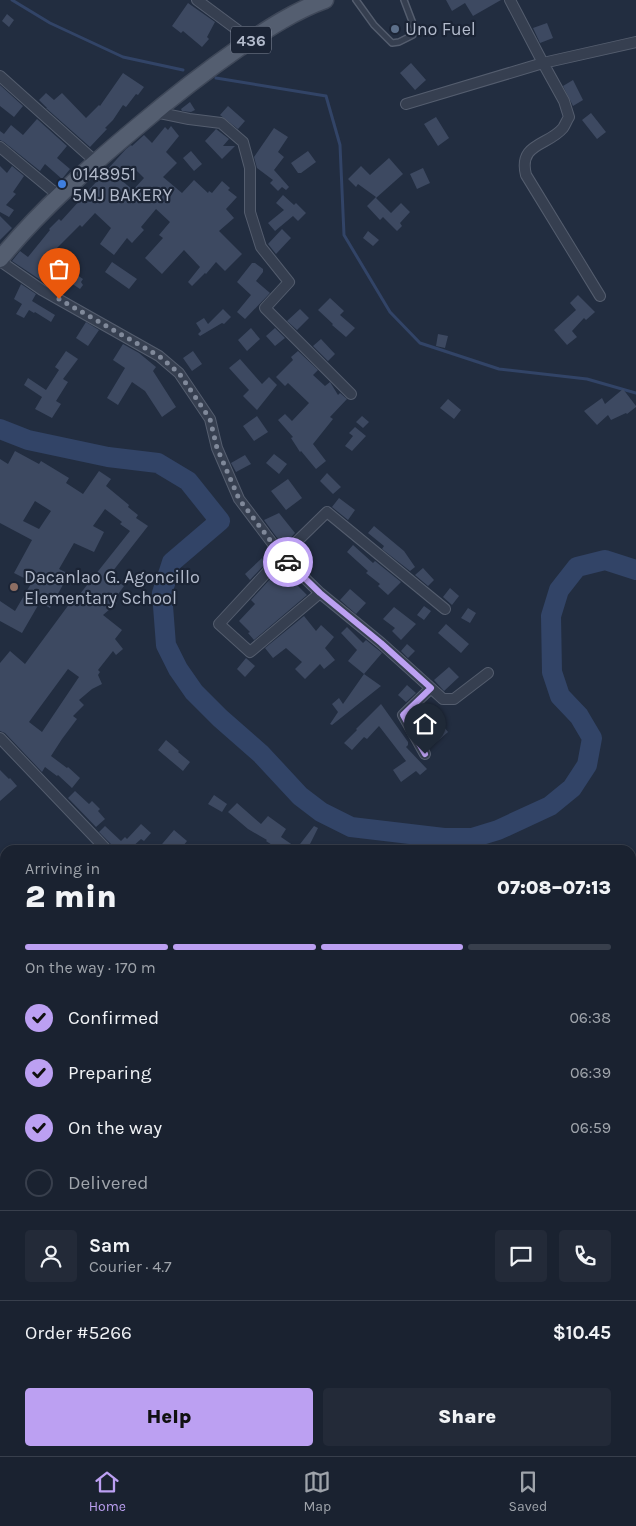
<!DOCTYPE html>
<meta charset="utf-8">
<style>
body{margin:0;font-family:Karla,sans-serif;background:#232a38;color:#f1f3f6;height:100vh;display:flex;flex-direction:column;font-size:19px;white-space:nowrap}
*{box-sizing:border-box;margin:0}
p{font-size:16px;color:#9fa4ab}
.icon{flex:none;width:28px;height:28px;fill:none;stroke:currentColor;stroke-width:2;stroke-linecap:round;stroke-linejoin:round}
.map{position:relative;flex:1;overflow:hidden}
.side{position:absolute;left:0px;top:845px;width:636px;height:611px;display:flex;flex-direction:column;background:#1a2230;border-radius:15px 15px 0 0;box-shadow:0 1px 4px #0004,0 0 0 1px #383f4c}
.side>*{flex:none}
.pin{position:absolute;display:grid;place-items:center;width:42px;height:42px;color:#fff;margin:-51px -21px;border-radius:50% 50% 50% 0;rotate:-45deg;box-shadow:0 0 5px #0007}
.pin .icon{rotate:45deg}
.courier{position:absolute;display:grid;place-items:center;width:50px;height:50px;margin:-25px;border:4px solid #bca0f2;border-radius:50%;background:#fff;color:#222;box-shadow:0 1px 6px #0007}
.summary em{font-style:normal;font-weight:800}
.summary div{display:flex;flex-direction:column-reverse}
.summary{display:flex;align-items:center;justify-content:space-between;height:85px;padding:0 25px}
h1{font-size:32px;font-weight:800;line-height:38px}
.bar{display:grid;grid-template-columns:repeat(4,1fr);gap:8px 5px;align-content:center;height:60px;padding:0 25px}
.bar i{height:6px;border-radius:4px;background:#383f4c}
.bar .selected{background:#bca0f2}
.bar p{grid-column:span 4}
.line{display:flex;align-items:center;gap:12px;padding:0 25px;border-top:1px solid #383f4c}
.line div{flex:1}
.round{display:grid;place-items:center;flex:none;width:52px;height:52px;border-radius:5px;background:#232a38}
ol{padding:0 25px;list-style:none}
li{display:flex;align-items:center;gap:15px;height:55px}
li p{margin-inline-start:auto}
li .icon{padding:5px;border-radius:50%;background:#bca0f2;color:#111;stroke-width:4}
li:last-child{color:#9fa4ab}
li i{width:28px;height:28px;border:2px solid #383f4c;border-radius:50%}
.cta{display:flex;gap:10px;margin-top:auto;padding:10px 25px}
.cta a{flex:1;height:58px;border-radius:5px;background:#bca0f2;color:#111;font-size:20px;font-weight:800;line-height:58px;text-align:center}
.cta a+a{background:#232a38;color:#f1f3f6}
.tabs{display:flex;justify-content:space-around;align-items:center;height:70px;border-top:1px solid #383f4c;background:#1a2230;font-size:14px;color:#9fa4ab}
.tabs a{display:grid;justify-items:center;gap:2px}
.tabs .selected{color:#bca0f2}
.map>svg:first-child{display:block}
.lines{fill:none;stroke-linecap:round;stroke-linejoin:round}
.stream{stroke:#324467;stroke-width:3}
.river{stroke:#324467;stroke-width:20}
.building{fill:#3d4961;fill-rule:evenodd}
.lane-casing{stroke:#545d6e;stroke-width:8}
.street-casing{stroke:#545d6e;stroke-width:12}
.primary-casing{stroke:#3f4859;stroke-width:19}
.lane{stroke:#363f50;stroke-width:5}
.street{stroke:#363f50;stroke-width:10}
.primary{stroke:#545e70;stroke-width:16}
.done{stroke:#80899a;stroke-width:5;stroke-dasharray:0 9}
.route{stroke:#bca0f2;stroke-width:6}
.service-dot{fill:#5c6f8a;stroke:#1b2435;stroke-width:2}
.shop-dot{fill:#3f7fe0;stroke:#1b2435;stroke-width:2}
.education-dot{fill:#8d6e63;stroke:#1b2435;stroke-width:2}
.labels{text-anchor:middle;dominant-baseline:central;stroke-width:4.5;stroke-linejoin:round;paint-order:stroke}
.shield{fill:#1b2435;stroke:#858d9e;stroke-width:1}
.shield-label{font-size:16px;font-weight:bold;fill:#b2bacb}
.poi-label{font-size:18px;fill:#b2bacb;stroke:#1b2435;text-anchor:start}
</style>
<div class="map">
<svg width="636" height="1456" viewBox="0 0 636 1456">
<rect width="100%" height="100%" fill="#222d40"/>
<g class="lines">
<path class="stream" d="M12,0L50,23L123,57L183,70
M216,78L326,96L340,145L344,235L390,312L420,343L499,369L587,379L636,393"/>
<path class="river" d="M0,429L28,440L108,457L158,463L188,481L220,521L172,562L162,593L166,645L178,669L194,692L220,718L261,754L300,796L321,812L351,827L444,838H472L498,830L550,806L572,788L587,765L592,738L579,716L560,696L552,672L551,616L559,590L577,567L605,560L636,570"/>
</g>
<path class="building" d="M446,0H501L473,16L465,3L452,11Z
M188,3L215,22L207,37L209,39L202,47L183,31L181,33L172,26Z
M7,14L14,20L9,27L2,21Z
M547,23L553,38L540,43L533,28Z
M411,63L426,80L415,90L400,73Z
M123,73L144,87L138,95L136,94L126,107L123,105L113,120L105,128L107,129L90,147L46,108H47L39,100L46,93L54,100L62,93L86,118L99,105L100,106Z
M573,80L583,100L573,106L563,86Z
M0,85L23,106L14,117L0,106Z
M190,102L195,110L191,112L182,111L181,109Z
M228,106L245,121L238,129L220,115Z
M591,113L606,132L597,139L582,120Z
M436,117L449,138L438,146L424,124Z
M37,119L67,146L57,158L70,169L62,179L45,164L40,171L4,142L0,140V131L4,134L11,125L23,135Z
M171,126L179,136L166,152L177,163L163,177L182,193L194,180L208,193L209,191L212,193L222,181L230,188L228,190L237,197L226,209L234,218L219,231L242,254L225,271L216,262L206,274L205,273L192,286L188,282L200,267L184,250L162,274L145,258L163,238L159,235L170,222L156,209L141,227L144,230L132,243L127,238L114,255L100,244L111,228L95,213L82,227L80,225L57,248L62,252L56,261L73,275L74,273L83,279L81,282L83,285L80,289L62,277L55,288L43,279L42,281L12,261L20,251L28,257L50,230L49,229L59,219L61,221L81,199L78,197L84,190L87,192L126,149L131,145L132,146L144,135L152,143L165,127L168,130ZM132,166L144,178L133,190L121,180Z
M274,128L288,137L278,152L284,157L274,170L289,187L286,190L282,187L278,191L270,183L273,180L257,168L254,157Z
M216,129L229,139L223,146H235L222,159L205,141Z
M191,151L202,164L194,171L183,158Z
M308,151L316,162L301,173H298L291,163Z
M389,158L403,174L376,198L391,213L401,203L410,212L400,223L402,226L397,231L383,217L380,220L367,206L376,197L358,184L356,187L348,179L361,166L370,175Z
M0,166L7,173L12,166L24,176L13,192L16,194L6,205L14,210L9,217L0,212Z
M423,168L430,183L417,189L410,174Z
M283,195L294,205L296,203L306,213L298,221L293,216L275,231L268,223L284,210L276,203Z
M0,216L12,228L0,240Z
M282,229L291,238L276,254L268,244Z
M368,231L379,240L373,246L363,238Z
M112,262L137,279L129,289L105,272Z
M252,263H255L263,269V272L256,281L270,293L245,319L237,312L251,295L237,282Z
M21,284L36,294L32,301L55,315L51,322L35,312L34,313L29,310L24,318L16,314L22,304L14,299Z
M578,295L595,312L586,320L584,318L572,331L577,337L567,345L554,330L576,310L570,303Z
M330,298L344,311L340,315L355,328L346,337L332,325L333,324L318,310Z
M223,309L231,317L224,324L222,323L200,336L198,334L201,331L196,323L204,318L208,324Z
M300,309L309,318L297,330L287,321Z
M86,322L99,330L88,346L76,338Z
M251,328L260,339L247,351L238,340Z
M275,328L285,338L275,346L266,336Z
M438,334L448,336L445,348L436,346Z
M321,339L335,354L328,361L313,346Z
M123,344L139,353L156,367L153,371L176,407L162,417L145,391L132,382L118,405L107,398L125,368L113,360Z
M66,351L78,359L63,379L68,382L56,401L61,404L52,418L35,409L42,397L24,385L28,378L46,390L59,370L55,367Z
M193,351L202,364L192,371L183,358Z
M298,351L318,370L313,375L325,386L330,382L338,395L340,393L347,399L330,417L333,419L313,444L326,461L316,469L301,451L300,452L291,438L293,437L278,420L285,414L292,421L309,403L288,383L285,386L276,377L293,360L291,357Z
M240,359L262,384L269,377L277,385L257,410L243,396L249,390L229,368Z
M623,389L636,406V407L627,414L626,413L611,420L608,415L597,425L584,411L602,398L605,404Z
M448,399L461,410L454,419L440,408Z
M257,416L268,432L254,441L243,426Z
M362,416L369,422L363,428L356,422Z
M355,427L366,436L352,451L345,446L353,436L349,433Z
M15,451L39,464L41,461L69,478L66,483L83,494L99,471L111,479L106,486L129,505L128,507L138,515L136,518L148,526L109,576L124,586L114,600L117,603L103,615L122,630L115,639L123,649L116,655L113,651L98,670L100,672L98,675L102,684L92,689L79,700L84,705L73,716L77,719L62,739L51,756L67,768L68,767L80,778L72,788L58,775L57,776L45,767L42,772L5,733L0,731V663L10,651L25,664L70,603L72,604L130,531L120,524L122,522L105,509L93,526L104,532L94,552L74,543L59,569L69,574L50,608L40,602L22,633L0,621V601L15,611L32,582L14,573L32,540L0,523V459L8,464ZM35,501L51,511L39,529L23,521ZM68,669L79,677L42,732L29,722Z
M274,454L287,464L279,474L266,463Z
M245,455L251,464L236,472L231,463Z
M327,473L341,487L333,494L320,481Z
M288,479L302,498L286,510L271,491Z
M339,498L355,510L348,520L332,507Z
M279,513L295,533L283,546L264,520Z
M374,526L404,551L415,567L410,571L382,549L384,546L368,533Z
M353,545L373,563L375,561L401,582L388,595L378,586L380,584L366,573L368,571L347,552Z
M301,547L313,558L304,568L292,556Z
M262,558L265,564L250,580L245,574Z
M282,566L298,581L295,583L307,595L254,640L248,633L250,632L239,621L255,604L251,600Z
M423,568L434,580L428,586L415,575Z
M450,588L459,596L452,605L443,597Z
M350,589L366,603L356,614L340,600Z
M424,606L431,611L424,620L417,615Z
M394,607L416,624L401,640L392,631L395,628L383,619Z
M468,608L476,613L470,623L461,618Z
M304,616L316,631L321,625L334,637L325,648L335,660L324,669L320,664L305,679L295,669L302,662L286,648L273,658L265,648Z
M446,624L469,644L461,653L438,633Z
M347,627L363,643L366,640L382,653L364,674L348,661L357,650L341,633Z
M407,644L415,651L408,658L401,651Z
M246,658L255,666L245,677L237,669Z
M449,667L459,677L444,691L434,680Z
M364,674L381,686L332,725L330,724L338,712L332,704L339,698L343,704Z
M407,685L416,693L406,702L398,695Z
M381,704L408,742V745L406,747L427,769L420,775L416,771L401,782L393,770L406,761L379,726L367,739L364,737L352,750L344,743L357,730L356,729Z
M433,713L448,732L433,745L425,736L431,731L423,720Z
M166,740L179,751L178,752L190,762L183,771L158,750Z
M0,770L9,779L10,778L17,786L0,801Z
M75,791L89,804L92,801L100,809L98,811L105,819L96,827L68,798Z
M214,795L227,804L222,812L208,804Z
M237,803L261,824L268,816L286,829L281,837L297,848L314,826L318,828L307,850H280L266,841L267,840L248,829L228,812Z
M141,824L151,833L144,841L141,839L130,849L131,850H114V847L99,832L105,826L121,841L125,837L127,839Z
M174,830L187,841L180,850H157Z"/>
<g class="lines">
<g class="lane-casing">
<path id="lane" d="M356,0L374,25L392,43L399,42L413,35L415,29L404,0
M557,1451L562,1456
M530,1456L534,1451"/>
</g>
<g class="street-casing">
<path id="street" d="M197,0L251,40
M0,76L96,162
M406,104L543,63L510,0
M155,112L189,119L221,123L243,142L250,168V212L261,247L289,282L265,308L351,394
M0,147L59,196
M0,261L42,290L159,356L179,373L210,419L217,448L239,499L282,556L320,593L381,643L443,699H454L488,673
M600,296L526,175C518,143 548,146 563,128C565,125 567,120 569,117L564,101L543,63L636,42
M320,593L250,652L219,624L282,556L327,512L445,609
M0,738L107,850
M425,754L403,715L431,688
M0,1004H5
M631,1153L636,1157
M152,1456L157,1451"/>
</g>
<g class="primary-casing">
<path id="primary" d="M0,259C40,210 88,168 137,127C170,99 203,73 239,48C266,30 294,11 325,0"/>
</g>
<use href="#lane" class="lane"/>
<use href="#street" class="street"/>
<use href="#primary" class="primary"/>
</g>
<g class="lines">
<path class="done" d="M59,299L159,356L179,373L210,419L217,448L239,499L282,556L288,562"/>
<path class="route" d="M288,562L320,593L381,643L431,688L403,715L425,754"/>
</g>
<circle class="service-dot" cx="395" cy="29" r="5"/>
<circle class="shop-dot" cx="62" cy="184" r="5"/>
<circle class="education-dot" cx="14" cy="587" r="5"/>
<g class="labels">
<rect class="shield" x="231" y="26.5" width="40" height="27" rx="4"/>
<g class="shield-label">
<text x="251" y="40">436</text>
</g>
<g class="poi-label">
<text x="405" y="29">Uno Fuel</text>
<text x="72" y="174">0148951<tspan x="72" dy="21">5MJ BAKERY</tspan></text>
<text x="24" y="577">Dacanlao G. Agoncillo<tspan x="24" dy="21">Elementary School</tspan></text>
</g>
</g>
</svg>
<div class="pin" style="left:59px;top:299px;background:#ea580c"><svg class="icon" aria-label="bag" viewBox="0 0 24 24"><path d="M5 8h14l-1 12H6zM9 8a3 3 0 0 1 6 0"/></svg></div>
<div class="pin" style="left:425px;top:754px;background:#1f2937"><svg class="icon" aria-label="home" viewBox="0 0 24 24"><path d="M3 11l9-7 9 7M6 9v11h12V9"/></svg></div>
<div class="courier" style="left:288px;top:562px"><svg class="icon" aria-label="car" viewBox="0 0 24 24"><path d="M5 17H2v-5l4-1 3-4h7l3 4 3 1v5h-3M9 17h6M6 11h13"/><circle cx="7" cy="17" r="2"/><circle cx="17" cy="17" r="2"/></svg></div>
<section class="side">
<div class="summary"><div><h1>2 min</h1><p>Arriving in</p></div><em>07:08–07:13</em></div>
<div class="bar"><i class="selected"></i><i class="selected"></i><i class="selected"></i><i></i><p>On the way · 170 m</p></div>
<ol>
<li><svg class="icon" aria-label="check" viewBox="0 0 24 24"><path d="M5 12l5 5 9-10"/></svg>Confirmed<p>06:38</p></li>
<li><svg class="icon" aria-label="check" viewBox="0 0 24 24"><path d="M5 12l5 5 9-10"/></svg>Preparing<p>06:39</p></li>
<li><svg class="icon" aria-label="check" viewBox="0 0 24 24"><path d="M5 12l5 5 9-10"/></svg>On the way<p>06:59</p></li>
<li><i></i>Delivered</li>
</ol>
<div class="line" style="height:90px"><a class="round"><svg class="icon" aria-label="person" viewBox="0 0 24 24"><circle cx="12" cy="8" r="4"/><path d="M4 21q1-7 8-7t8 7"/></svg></a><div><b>Sam</b><p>Courier · 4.7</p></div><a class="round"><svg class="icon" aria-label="chat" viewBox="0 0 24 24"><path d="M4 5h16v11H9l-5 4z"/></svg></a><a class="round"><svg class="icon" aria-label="phone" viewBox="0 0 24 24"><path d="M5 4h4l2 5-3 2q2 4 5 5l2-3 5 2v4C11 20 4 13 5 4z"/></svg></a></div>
<div class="line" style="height:65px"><div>Order #5266</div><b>$10.45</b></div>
<div class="cta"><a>Help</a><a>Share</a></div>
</section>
</div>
<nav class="tabs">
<a class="selected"><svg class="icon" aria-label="home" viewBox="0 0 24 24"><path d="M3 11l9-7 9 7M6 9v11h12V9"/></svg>Home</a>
<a><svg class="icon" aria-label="map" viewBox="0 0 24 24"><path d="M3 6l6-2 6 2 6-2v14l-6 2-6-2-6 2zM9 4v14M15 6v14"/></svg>Map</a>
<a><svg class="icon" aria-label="saved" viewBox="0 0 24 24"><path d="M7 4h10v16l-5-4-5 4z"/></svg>Saved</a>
</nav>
